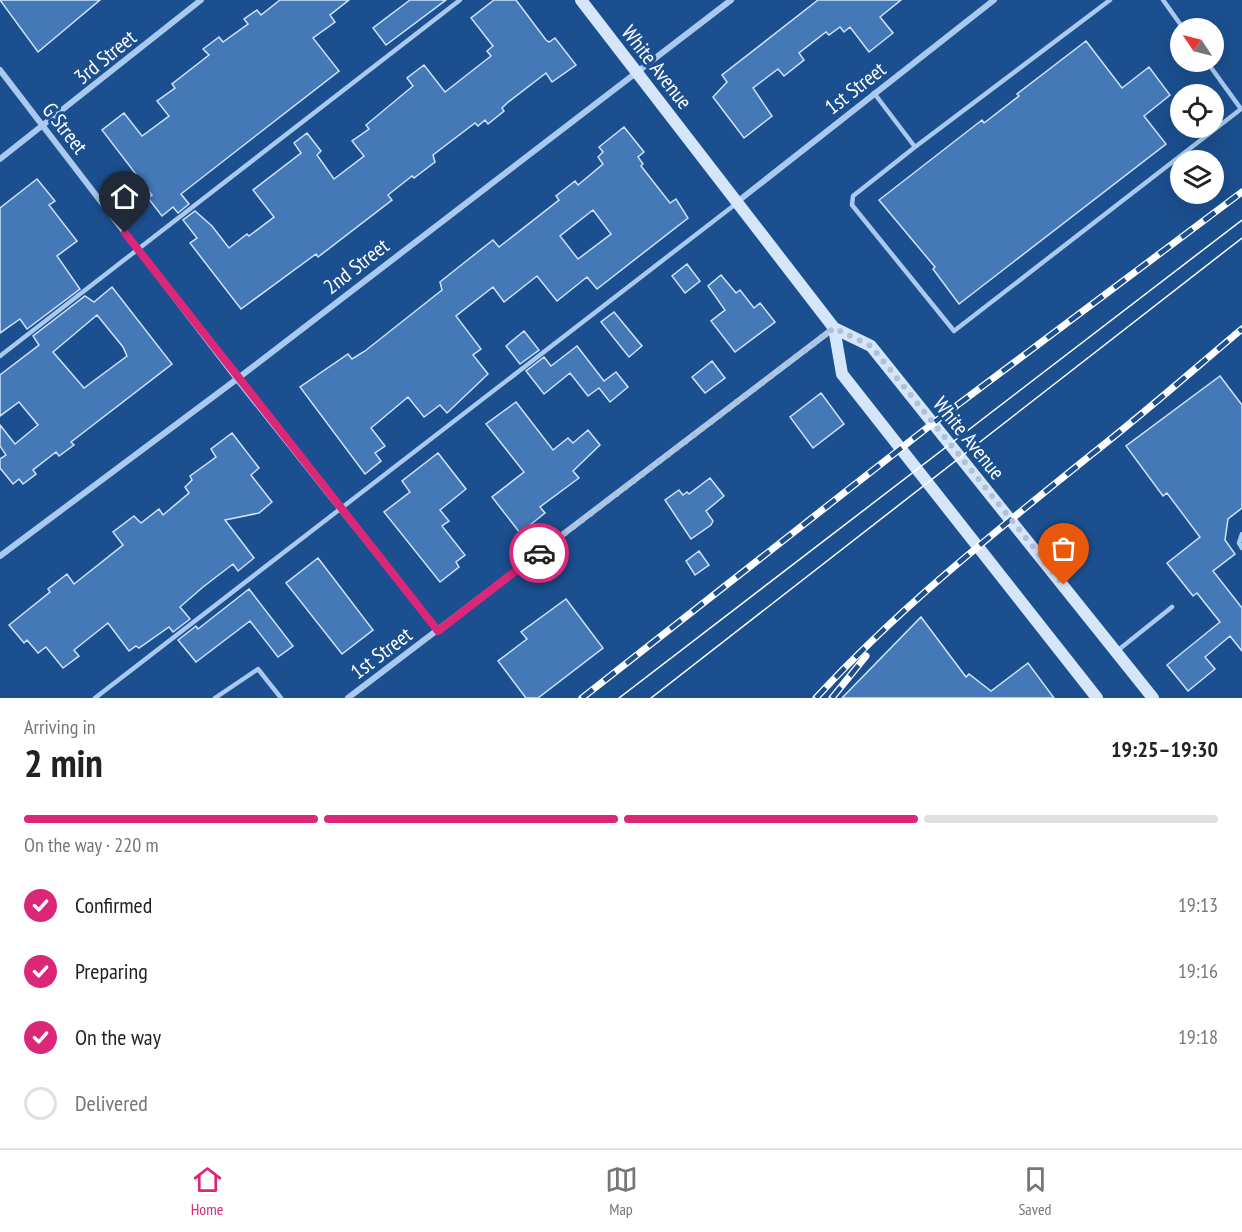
<!DOCTYPE html>
<meta charset="utf-8">
<style>
body{margin:0;font-family:"PT Sans Narrow",sans-serif;background:#f2f2f2;color:#222;height:100vh;display:flex;flex-direction:column;font-size:22px;white-space:nowrap}
*{box-sizing:border-box;margin:0}
p{font-size:20px;color:#767676}
.icon{flex:none;width:33px;height:33px;fill:none;stroke:currentColor;stroke-width:2;stroke-linecap:round;stroke-linejoin:round}
.map{position:relative;height:698px;overflow:hidden}
.panel{display:flex;flex-direction:column;background:#fff;flex:1}
.panel>*{flex:none}
.needle{width:39px;rotate:305deg}
.buttons{position:absolute;left:1170px;top:18px;display:grid;gap:12px}
.buttons a{display:grid;place-items:center;width:54px;height:54px;border-radius:50%;background:#fff;box-shadow:0 6px 24px #0002;font-size:30px}
.pin{position:absolute;display:grid;place-items:center;width:51px;height:51px;color:#fff;margin:-62px -26px;border-radius:50% 50% 50% 0;rotate:-45deg;box-shadow:0 0 6px #0007}
.pin .icon{rotate:45deg}
.courier{position:absolute;display:grid;place-items:center;width:60px;height:60px;margin:-30px;border:4px solid #db2777;border-radius:50%;background:#fff;color:#222;box-shadow:0 2px 8px #0007}
.overview em{font-style:normal;font-weight:700}
.overview div{display:flex;flex-direction:column-reverse}
.overview{display:flex;align-items:center;justify-content:space-between;height:102px;padding:0 24px}
h1{font-size:39px;font-weight:700;line-height:45px}
.bar{display:grid;grid-template-columns:repeat(4,1fr);gap:9px 6px;align-content:center;height:72px;padding:0 24px}
.bar i{height:8px;border-radius:4px;background:#e0e0e0}
.bar .current{background:#db2777}
.bar p{grid-column:span 4}
ol{padding:0 24px;list-style:none}
li{display:flex;align-items:center;gap:18px;height:66px}
li p{margin-inline-start:auto}
li .icon{padding:6px;border-radius:50%;background:#db2777;color:#fff;stroke-width:4}
li:last-child{color:#767676}
li i{width:33px;height:33px;border:3px solid #e0e0e0;border-radius:50%}
.tab-bar{display:flex;justify-content:space-around;align-items:center;height:84px;border-top:2px solid #e0e0e0;background:#fff;font-size:16px;color:#767676}
.tab-bar a{display:grid;justify-items:center;gap:3px}
.tab-bar .current{color:#db2777}
.map>svg:first-child{display:block}
.building{fill:#4478b7;stroke:#cfe3fa;stroke-width:1.5;fill-rule:evenodd}
.lines{fill:none;stroke-linecap:round;stroke-linejoin:round}
.lane{stroke:#a9c9ee;stroke-width:4.5}
.street{stroke:#a9c9ee;stroke-width:6}
.secondary{stroke:#d6e6fa;stroke-width:12}
.tram{stroke:#fff;stroke-width:1.5}
.rail-casing{stroke:#fff;stroke-width:7}
.rail{stroke:#1b4f8f;stroke-width:4.5;stroke-dasharray:14;stroke-linecap:butt}
.done{stroke:#afc1d8;stroke-width:6;stroke-dasharray:0 10.8}
.route{stroke:#db2777;stroke-width:8}
.labels{text-anchor:middle;dominant-baseline:central;stroke-width:6;stroke-linejoin:round;paint-order:stroke}
.street-label{font-size:21px;fill:#fff;stroke:#1b4f8f}
</style>
<div class="map">
<svg width="1242" height="698" viewBox="0 0 1242 698">
<rect width="100%" height="100%" fill="#1b4f8f"/>
<path class="building" d="M0,0H100L38,52Z
M280,0H349L330,15L335,22L313,38L339,71L181,194L189,204L178,213L173,207L162,216L148,198L152,195L102,130L124,113L142,136L169,116L157,101L175,88L172,84L209,55L203,49L219,37L223,42L248,24L244,19L257,10L261,15Z
M410,0H446L386,45L373,28Z
M494,0H516L546,40L549,42L555,38L576,65L552,82L546,73L507,103L502,108L504,111L488,124L485,120L478,126L475,123L433,155L435,162L414,178L412,176L388,195L392,200L318,257L316,254L241,309L190,243L197,238L183,220L195,211L212,226L229,248L247,234L249,236L274,217L253,190L301,153L294,143L307,133L321,151L317,155L334,179L364,156L352,141L369,129L366,125L413,86L407,78L424,65L445,92L491,56L487,51L493,46L471,18Z
M818,0H901L880,17L893,33L869,52L850,27L844,32L840,27L829,35L826,32L799,53L804,60L784,76L778,69L753,88L772,116L744,138L713,97L727,82L722,75Z
M1086,41L1122,88L1149,67L1170,95L1144,116L1166,144L959,304L933,269L935,267L879,200L982,120L984,123L1019,96L1017,94Z
M624,127L644,152L638,157L643,164L641,166L670,203L676,199L688,218L597,289L587,277L557,301L537,276L504,302L493,287L456,316L481,349L473,355L488,374L447,413L440,405L424,417L408,397L371,428L385,446L375,453L381,461L365,474L300,387L348,354L352,359L365,351L442,290L440,282L470,258L493,240L499,247L559,200L556,196L561,192L575,181L578,185L603,164L598,157L603,152L599,147ZM593,210L611,234L578,259L560,236Z
M37,179L55,201L49,205L77,241L57,256L80,289L27,329L20,319L0,333V208Z
M687,264L700,281L685,293L672,276Z
M721,275L736,293L740,290L754,308L760,303L775,322L735,352L711,321L725,310L708,286Z
M112,287L172,364L71,442L74,445L59,456L56,452L33,470L36,474L23,484L19,479L13,484L0,468V459L6,455L0,446V425L15,444L38,425L19,402L0,416V375L39,345L33,336L85,296L94,302ZM97,315L123,347L127,356L84,388L53,352Z
M614,312L642,346L629,357L601,322Z
M524,331L539,350L520,364L506,346Z
M577,346L604,381L616,372L628,387L610,402L599,388L588,396L570,373L544,394L526,371L544,357L551,366Z
M712,361L725,378L705,393L692,377Z
M1220,376L1242,405V508L1228,519L1225,540L1235,554L1213,571L1242,608V651L1230,636L1205,657L1215,669L1188,691L1167,665L1220,622L1197,593L1193,596L1167,563L1200,537L1167,493L1163,496L1126,446Z
M821,393L844,424L813,448L790,417Z
M516,402L553,450L568,438L573,443L588,430L600,445L573,471L579,478L540,507L545,513L520,533L492,497L524,472L486,424Z
M232,433L259,468L251,475L272,502L259,513L225,520L254,558L238,571L233,564L203,587L180,607L190,619L173,632L169,627L139,648L136,646L129,651L108,623L74,650L79,656L63,668L46,647L38,653L27,640L24,643L9,625L50,592L48,589L67,574L74,584L123,545L113,532L134,516L141,523L159,509L163,515L189,493L185,487L192,480L190,476L216,457L211,449Z
M438,453L466,489L440,510L449,521L442,526L465,555L456,562L459,567L440,582L384,512L410,492L402,481Z
M710,478L724,496L706,511L713,521L711,525L691,539L665,500L679,490L683,495L687,492L689,494Z
M699,551L709,565L695,575L686,561Z
M318,558L373,630L342,654L286,583Z
M249,589L293,646L278,657L250,621L196,662L178,640L196,626L198,629Z
M566,599L603,648L538,698H526L498,661L527,639L521,632Z
M921,617L966,677L969,674L991,691L1028,663L1054,698H842Z"/>
<g class="lines">
<path class="lane" d="M1163,0L1183,28
M874,93L915,147L1110,0
M915,147L853,196L852,205L954,331L1241,109L1207,62
M0,356L460,0
M1242,534L1239,543L1242,548
M1117,651L1172,607
M95,698L737,203
M215,698L258,669L281,698"/>
<path class="street" d="M0,70L237,379L438,631
M0,159L201,0
M737,202L994,0
M0,556L237,379L731,0
M348,698L834,328"/>
<path class="secondary" d="M581,0L834,328L871,346L1153,698
M834,328L842,374L1097,698"/>
<path class="tram" d="M619,698L1242,220
M651,698L1242,238"/>
<g class="rail-casing">
<path id="rail" d="M582,698L932,424L1242,192
M816,698C902,605 994,533 1092,454C1143,414 1192,371 1242,329
M832,698L866,656"/>
</g>
<use href="#rail" class="rail"/>
</g>
<g class="lines">
<path class="done" d="M539,553L834,328L871,346L1064,585"/>
<path class="route" d="M125,233L438,631L539,553"/>
</g>
<g class="labels">
<g class="street-label">
<text transform="translate(105 57) rotate(-39)">3rd Street</text>
<text transform="translate(657 67) rotate(52)">White Avenue</text>
<text transform="translate(855 88) rotate(-38)">1st Street</text>
<text transform="translate(65 128) rotate(52)">G Street</text>
<text transform="translate(356 266) rotate(-38)">2nd Street</text>
<text transform="translate(969 438) rotate(51)">White Avenue</text>
<text transform="translate(381 653) rotate(-37)">1st Street</text>
</g>
</g>
</svg>
<div class="buttons">
<a><svg class="needle" viewBox="-14 -14 28 28"><path d="M0-13l5 13h-10z" fill="#e53935"/><path d="M0 13l5-13h-10z" fill="#767676"/></svg></a>
<a><svg class="icon" aria-label="locate" viewBox="0 0 24 24"><circle cx="12" cy="12" r="6"/><path d="M12 2v4M12 18v4M2 12h4M18 12h4"/></svg></a>
<a><svg class="icon" aria-label="layers" viewBox="0 0 24 24"><path d="M12 4l9 5-9 5-9-5zM3 14l9 5 9-5"/></svg></a>
</div>
<div class="pin" style="left:1064px;top:585px;background:#ea580c"><svg class="icon" aria-label="bag" viewBox="0 0 24 24"><path d="M5 8h14l-1 12H6zM9 8a3 3 0 0 1 6 0"/></svg></div>
<div class="pin" style="left:125px;top:233px;background:#1f2937"><svg class="icon" aria-label="home" viewBox="0 0 24 24"><path d="M3 11l9-7 9 7M6 9v11h12V9"/></svg></div>
<div class="courier" style="left:539px;top:553px"><svg class="icon" aria-label="car" viewBox="0 0 24 24"><path d="M5 17H2v-5l4-1 3-4h7l3 4 3 1v5h-3M9 17h6M6 11h13"/><circle cx="7" cy="17" r="2"/><circle cx="17" cy="17" r="2"/></svg></div>
</div>
<section class="panel">
<div class="overview"><div><h1>2 min</h1><p>Arriving in</p></div><em>19:25–19:30</em></div>
<div class="bar"><i class="current"></i><i class="current"></i><i class="current"></i><i></i><p>On the way · 220 m</p></div>
<ol>
<li><svg class="icon" aria-label="check" viewBox="0 0 24 24"><path d="M5 12l5 5 9-10"/></svg>Confirmed<p>19:13</p></li>
<li><svg class="icon" aria-label="check" viewBox="0 0 24 24"><path d="M5 12l5 5 9-10"/></svg>Preparing<p>19:16</p></li>
<li><svg class="icon" aria-label="check" viewBox="0 0 24 24"><path d="M5 12l5 5 9-10"/></svg>On the way<p>19:18</p></li>
<li><i></i>Delivered</li>
</ol>
</section>
<nav class="tab-bar">
<a class="current"><svg class="icon" aria-label="home" viewBox="0 0 24 24"><path d="M3 11l9-7 9 7M6 9v11h12V9"/></svg>Home</a>
<a><svg class="icon" aria-label="map" viewBox="0 0 24 24"><path d="M3 6l6-2 6 2 6-2v14l-6 2-6-2-6 2zM9 4v14M15 6v14"/></svg>Map</a>
<a><svg class="icon" aria-label="saved" viewBox="0 0 24 24"><path d="M7 4h10v16l-5-4-5 4z"/></svg>Saved</a>
</nav>
